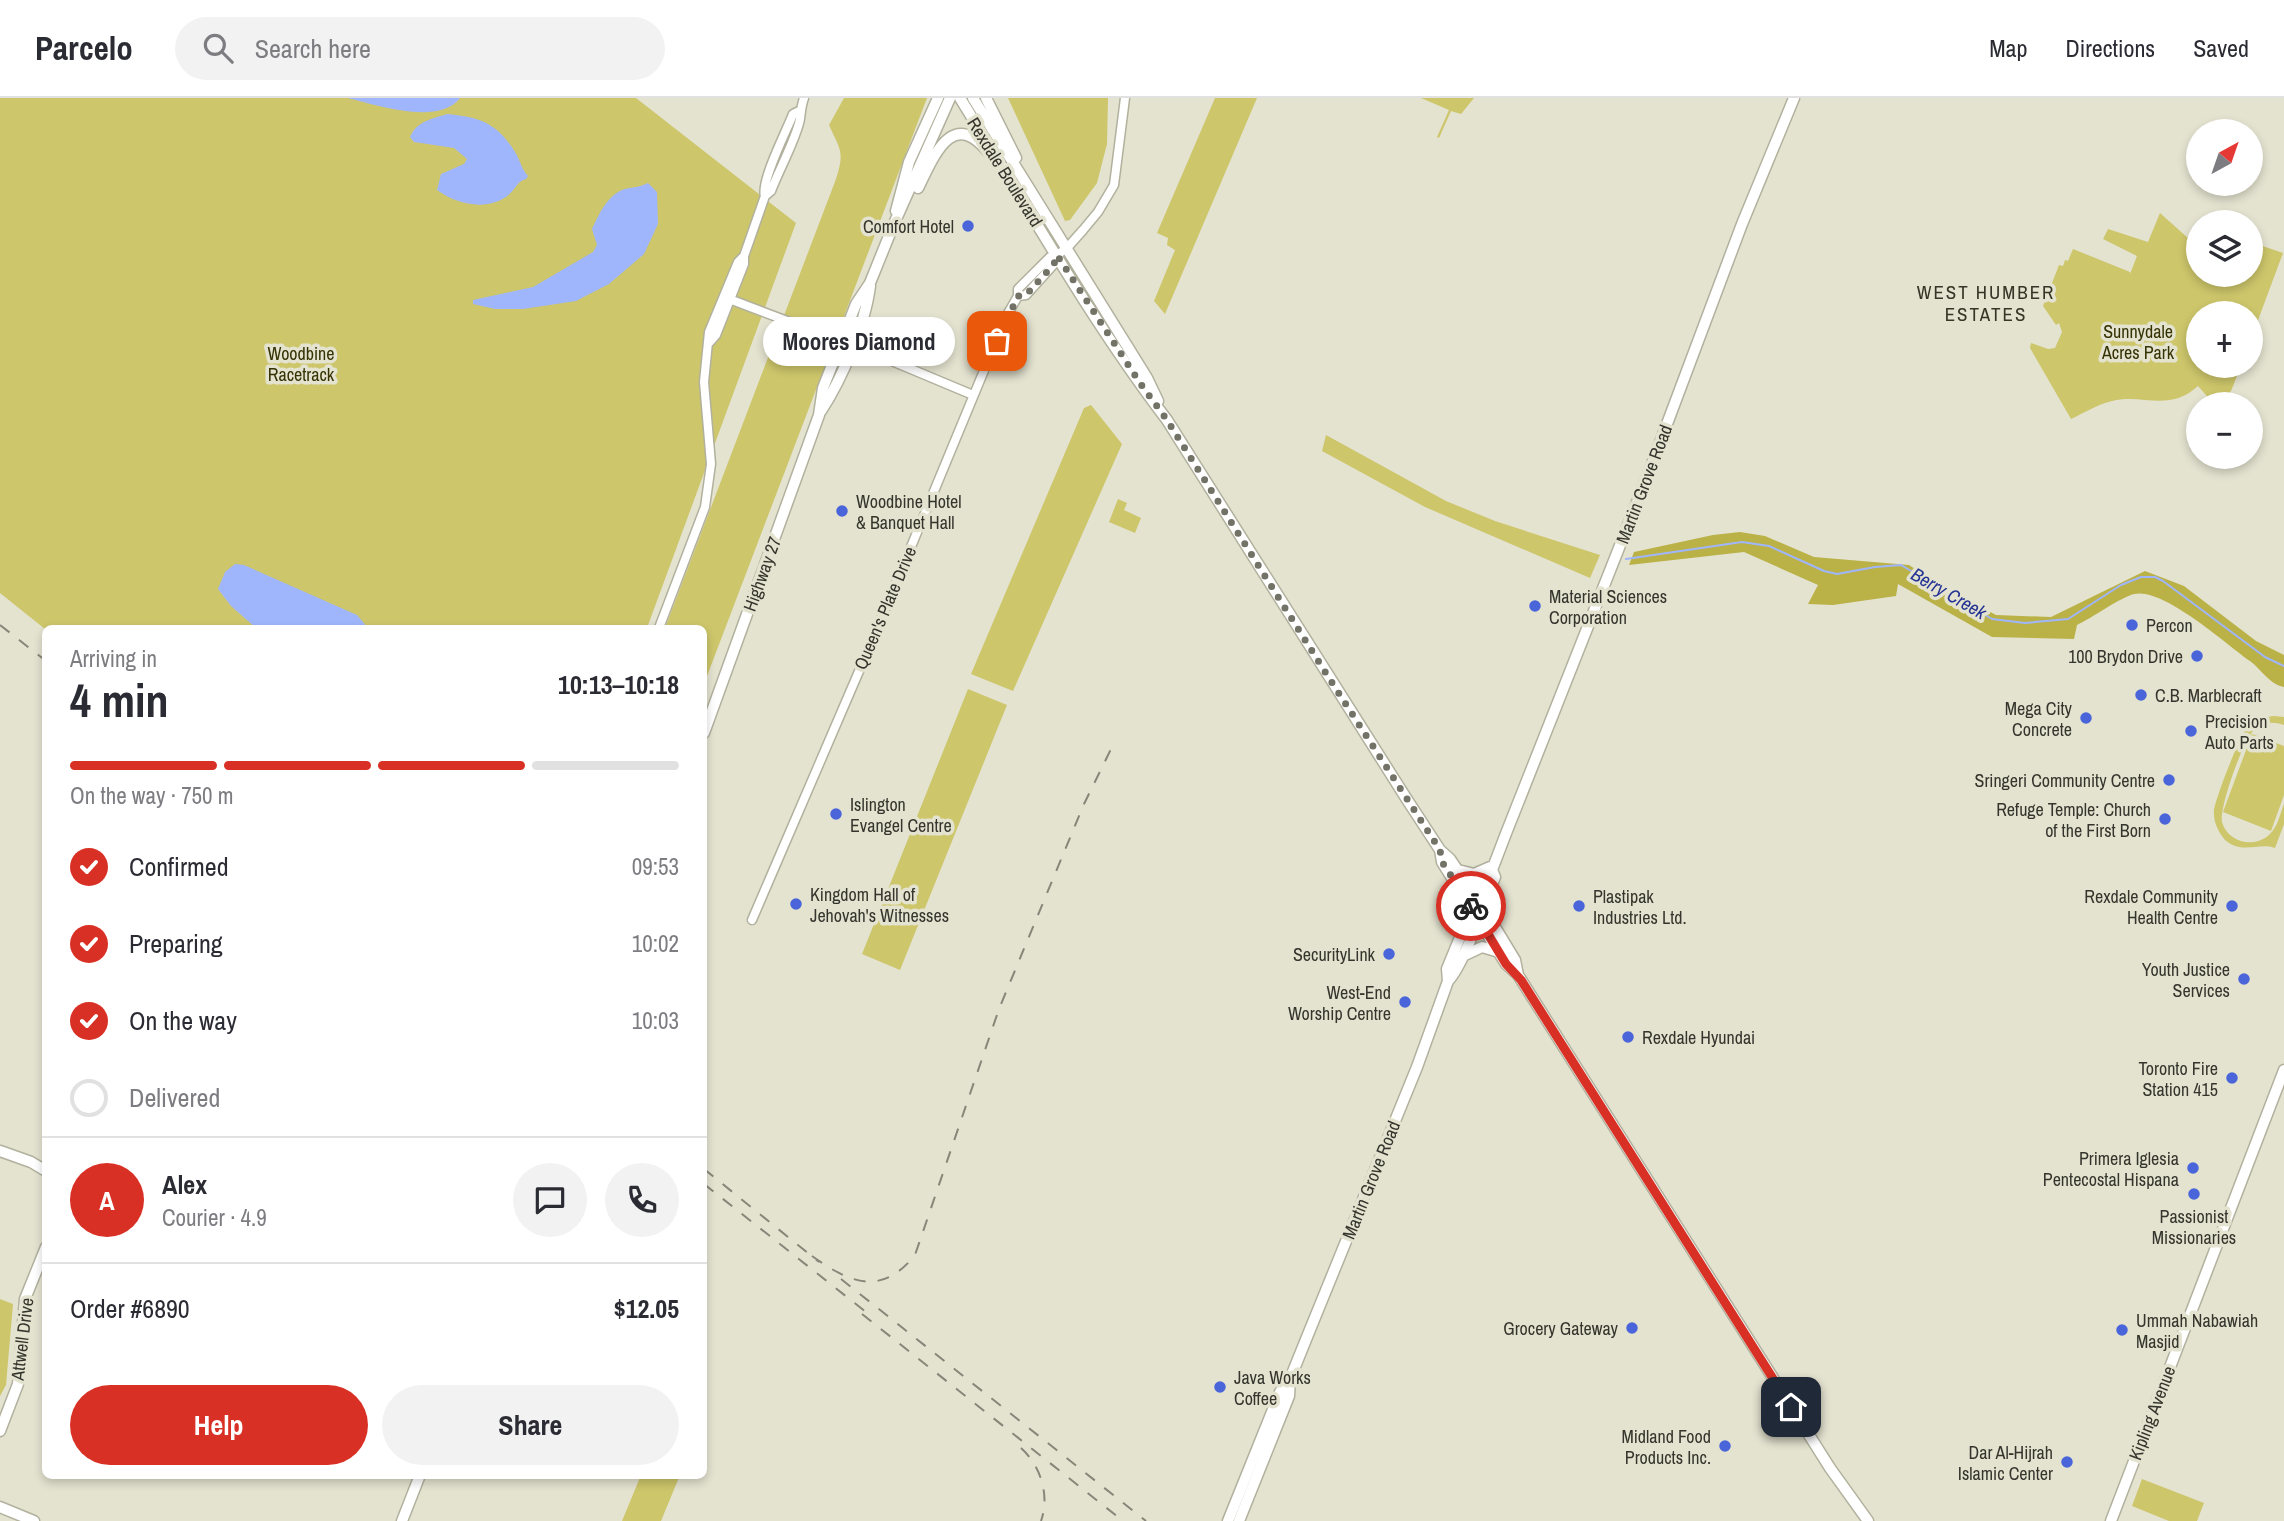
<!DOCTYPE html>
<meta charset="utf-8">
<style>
body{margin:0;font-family:"Archivo Narrow",sans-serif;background:#f2f2f3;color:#2b2b33;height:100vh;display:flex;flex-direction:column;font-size:26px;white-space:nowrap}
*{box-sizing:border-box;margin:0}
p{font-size:23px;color:#7c7c81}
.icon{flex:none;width:38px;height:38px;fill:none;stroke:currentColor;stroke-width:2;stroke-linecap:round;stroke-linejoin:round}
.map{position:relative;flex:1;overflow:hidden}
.details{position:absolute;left:42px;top:527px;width:665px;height:854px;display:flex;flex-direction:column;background:#fff;border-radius:10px;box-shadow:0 4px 10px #0003}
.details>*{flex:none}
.needle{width:46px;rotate:40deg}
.tools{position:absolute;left:2186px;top:21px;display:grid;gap:14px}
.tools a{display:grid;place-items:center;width:77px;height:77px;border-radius:50%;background:#fff;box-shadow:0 4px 10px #0003;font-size:35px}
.pin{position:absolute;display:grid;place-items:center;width:60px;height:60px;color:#fff;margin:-30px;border-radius:14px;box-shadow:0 4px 10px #0006}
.courier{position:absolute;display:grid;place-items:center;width:70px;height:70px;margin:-35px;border:5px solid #d93025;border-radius:50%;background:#fff;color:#222;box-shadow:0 2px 9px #0007}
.bubble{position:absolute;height:49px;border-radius:24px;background:#fff;box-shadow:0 4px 10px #0003;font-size:23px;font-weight:700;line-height:49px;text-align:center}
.headline em{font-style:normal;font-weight:700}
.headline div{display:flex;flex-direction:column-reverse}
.headline{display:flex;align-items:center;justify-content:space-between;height:119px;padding:0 28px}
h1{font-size:46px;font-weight:700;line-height:52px}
.bar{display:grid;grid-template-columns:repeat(4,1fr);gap:10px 7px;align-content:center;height:84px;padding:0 28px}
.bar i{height:9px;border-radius:5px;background:#e1e1e2}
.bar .active{background:#d93025}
.bar p{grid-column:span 4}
.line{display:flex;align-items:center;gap:18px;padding:0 28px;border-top:2px solid #e1e1e2}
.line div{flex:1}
.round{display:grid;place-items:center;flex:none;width:74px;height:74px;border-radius:37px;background:#f2f2f3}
ol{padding:0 28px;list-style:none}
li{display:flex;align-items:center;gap:21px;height:77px}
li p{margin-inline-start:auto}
li .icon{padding:7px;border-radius:50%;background:#d93025;color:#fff;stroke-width:4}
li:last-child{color:#7c7c81}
li i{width:38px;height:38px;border:4px solid #e1e1e2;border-radius:50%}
.button{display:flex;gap:14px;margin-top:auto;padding:14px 28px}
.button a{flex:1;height:80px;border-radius:42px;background:#d93025;color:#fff;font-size:28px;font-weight:700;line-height:80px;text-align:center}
.button a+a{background:#f2f2f3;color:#2b2b33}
header{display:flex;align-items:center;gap:42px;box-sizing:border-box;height:98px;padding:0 35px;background:#fff;border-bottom:2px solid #e1e1e2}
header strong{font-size:33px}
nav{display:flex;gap:38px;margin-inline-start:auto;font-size:24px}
.search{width:490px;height:63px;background:#f2f2f3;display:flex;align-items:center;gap:18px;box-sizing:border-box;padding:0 24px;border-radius:38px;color:#7c7c81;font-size:26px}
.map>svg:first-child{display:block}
.green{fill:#cdc66b}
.forest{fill:#bab147}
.water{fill:#a0b6fc}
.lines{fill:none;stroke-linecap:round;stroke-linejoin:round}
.stream{stroke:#a0b6fc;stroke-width:2}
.minor-casing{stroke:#b2b19e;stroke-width:11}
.major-casing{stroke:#b2b19e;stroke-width:13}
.minor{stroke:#fff;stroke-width:8}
.major{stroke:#fff;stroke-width:10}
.rail{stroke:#868679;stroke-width:2;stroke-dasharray:12 12;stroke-linecap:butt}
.done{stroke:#727266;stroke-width:7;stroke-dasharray:0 12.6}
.route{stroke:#d93025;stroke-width:9}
.poi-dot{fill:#4a65d9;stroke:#e4e3d0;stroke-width:2.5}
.labels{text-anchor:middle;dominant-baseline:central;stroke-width:7;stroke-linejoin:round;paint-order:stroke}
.street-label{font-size:18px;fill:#35352d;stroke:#e4e3d0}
.poi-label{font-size:18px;fill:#35352d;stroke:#e4e3d0;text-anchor:end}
.park-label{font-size:18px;fill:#353203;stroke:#e4e3d0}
.neighbourhood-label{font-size:19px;letter-spacing:2px;fill:#363526;stroke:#e4e3d0}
.water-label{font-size:19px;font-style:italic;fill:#253494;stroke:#e4e3d0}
</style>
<header>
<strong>Parcelo</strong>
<div class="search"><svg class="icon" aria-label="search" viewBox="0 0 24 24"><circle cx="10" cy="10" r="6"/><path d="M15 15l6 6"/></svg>Search here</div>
<nav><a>Map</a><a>Directions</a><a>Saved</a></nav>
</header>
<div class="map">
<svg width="2284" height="1423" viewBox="0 0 2284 1423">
<rect width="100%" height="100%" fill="#e4e3d0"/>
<path class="green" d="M0,0H636L796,125L647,530L45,531L0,495Z
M844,0H927L704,586V530H665L836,81C845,53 840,52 829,27Z
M1008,0H1108L1107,46L1097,85L1070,122L1065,123Z
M1215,0H1257L1165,216L1154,203L1175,152L1167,147L1168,140L1157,135Z
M1421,0H1474L1461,16L1451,13L1439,40L1437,39L1449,12Z
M2160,115L2198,149V177H2250L2251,144L2283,155L2251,241L2250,215H2198V268H2241L2231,293L2221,306H2214L2198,288C2168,315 2143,295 2112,303C2098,306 2084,315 2071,321L2030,250L2031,245L2048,251L2055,250L2062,234L2059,225L2056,227L2043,208L2059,167L2063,168L2065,162L2068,163L2073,151L2130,174V176L2137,158L2103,141L2108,131L2148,144Z
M1091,307L1122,346L1013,593L971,576L1084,310Z
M1326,337L1446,403L1495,423L1600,457L1590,480L1425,409L1322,353Z
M1118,401L1127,405L1124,412L1141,420L1135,435L1109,424Z
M968,591L1007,607L900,872L862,856Z
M2274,618L2284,619V627C2273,623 2262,624 2254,632C2243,642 2219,710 2222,724C2228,745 2255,751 2270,736C2278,728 2280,716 2284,706V726L2275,750C2259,744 2242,757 2225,742C2218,734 2213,723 2214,712C2216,699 2240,636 2249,627C2256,621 2265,619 2274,618Z
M2252,636L2284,648V697L2271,733L2223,714Z
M0,1201L13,1206L6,1287L0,1298Z
M641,1377H680L661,1423H622Z
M2142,1381L2204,1405L2197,1423H2169L2132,1408Z"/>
<path class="forest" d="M1740,434L1765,438L1814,459L1909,467L1943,489L1996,517L2051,519L2145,473L2184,488L2256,543L2284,557V589C2269,586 2262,572 2250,563C2226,546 2163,489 2134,496C2121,499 2092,520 2077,527L2074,541L1992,539L1898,486L1896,498L1833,507L1808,506L1818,487L1744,454L1629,467L1634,454L1713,437Z"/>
<path class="water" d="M348,0H460C439,28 376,7 348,0Z
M447,16C480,19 497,25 515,54C520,62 522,72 528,78L526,81C517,83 514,94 506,99C485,113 456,106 437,92L441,76L464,66L467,61L454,50L414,44L410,39C417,23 432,21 447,16Z
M648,85L657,94L658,126L644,156L609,186L576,203L523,211H495L473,206V202L533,189L593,154L597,147L592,131C599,116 608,96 625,91C634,89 640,89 648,85Z
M235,466L244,467L357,517L368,530H256L231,508L218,491L225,474Z"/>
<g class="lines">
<path class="stream" d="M1626,461L1742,444L1769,448L1824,473L1837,476L1875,469L1901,467L1992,521L2025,525L2068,521L2121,487L2141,479H2155L2163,483L2265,559L2284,568"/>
<g class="minor-casing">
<path id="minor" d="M765,98L771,93C778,74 797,39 800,21C801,14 801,8 804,0
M1018,198L1026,197L1054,166L1057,157
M724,199L887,261L973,297
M710,244L716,237L744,166V158L765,98C760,84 787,32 793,16L799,13
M659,530L705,409L711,366L704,284L709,234L738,164L744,158
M752,822L872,543L1007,217L1018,198V191L1050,159L1057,157L1067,150L1083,132L1098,114L1114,87L1125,0"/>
</g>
<g class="major-casing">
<path id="major" d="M960,0C1027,108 1090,221 1167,322L1406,700L1440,752L1450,761L1487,816L1515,862L1518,877
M973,0L1147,280L1158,303
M986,0L1016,60
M918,90C934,58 952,9 989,55
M896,113L909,64L938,0
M821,313C842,281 865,227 870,188
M704,635L819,317L823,290L856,206L870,185L893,128L950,0
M1440,752L1442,764L1506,866L1518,877L1830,1370L1868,1423
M1458,772L1474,776L1490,769
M1463,858L1482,849L1499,854
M1448,883L1447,871L1486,776L1492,772L1505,738L1649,374L1742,126L1794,0
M0,1053L31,1064L46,1073
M0,1333L18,1286L25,1201L46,1149
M0,1409L34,1423
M402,1423L420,1377
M1228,1423L1280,1294L1290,1281L1307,1239L1417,969L1448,883C1465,865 1484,804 1495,779L1492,772
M1239,1423L1289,1298L1290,1281
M2111,1423L2284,972"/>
</g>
<use href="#minor" class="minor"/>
<use href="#major" class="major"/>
<path class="rail" d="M0,527L46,563
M704,1071L819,1164
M704,1086L871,1218
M812,1158C850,1185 881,1199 915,1157L999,911L1084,706L1112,649
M841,1181L1146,1423
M862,1216L1123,1423
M1021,1350C1041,1368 1050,1398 1041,1423"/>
</g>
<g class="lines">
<path class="done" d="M997,243L1018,198L1026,197L1054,166L1057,157L1140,285L1167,322L1329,580L1440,752L1442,764L1471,808"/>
<path class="route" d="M1471,808L1506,866L1521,882L1791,1309"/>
</g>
<g class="poi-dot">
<circle cx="968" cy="128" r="7"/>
<circle cx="842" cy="413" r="7"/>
<circle cx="1535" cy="508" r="7"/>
<circle cx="2132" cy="527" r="7"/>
<circle cx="2197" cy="558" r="7"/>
<circle cx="2141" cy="597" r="7"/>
<circle cx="2086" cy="620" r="7"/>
<circle cx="2191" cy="633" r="7"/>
<circle cx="2169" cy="682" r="7"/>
<circle cx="836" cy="716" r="7"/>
<circle cx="2165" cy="721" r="7"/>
<circle cx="796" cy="806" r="7"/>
<circle cx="1579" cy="808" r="7"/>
<circle cx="2232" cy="808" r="7"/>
<circle cx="1389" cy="856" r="7"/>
<circle cx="2244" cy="881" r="7"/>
<circle cx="1405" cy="904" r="7"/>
<circle cx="1628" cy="939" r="7"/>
<circle cx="2232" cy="980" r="7"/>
<circle cx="2193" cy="1070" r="7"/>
<circle cx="2194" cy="1096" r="7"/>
<circle cx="1632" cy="1230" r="7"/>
<circle cx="2122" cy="1232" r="7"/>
<circle cx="1220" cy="1289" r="7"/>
<circle cx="1725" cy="1348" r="7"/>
<circle cx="2067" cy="1364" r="7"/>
</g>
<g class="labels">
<g class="street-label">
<text transform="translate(1005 74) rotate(58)">Rexdale Boulevard</text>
<text transform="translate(1644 386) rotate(-69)">Martin Grove Road</text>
<text transform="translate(762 476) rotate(-70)">Highway 27</text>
<text transform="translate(885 510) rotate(-67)">Queen's Plate Drive</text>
<text transform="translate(1371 1082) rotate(-68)">Martin Grove Road</text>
<text transform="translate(22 1241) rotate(-83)">Attwell Drive</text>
<text transform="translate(2152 1315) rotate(-69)">Kipling Avenue</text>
</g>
<g class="poi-label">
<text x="954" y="128">Comfort Hotel</text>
<text x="856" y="403" text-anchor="start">Woodbine Hotel<tspan x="856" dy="21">&amp; Banquet Hall</tspan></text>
<text x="1549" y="498" text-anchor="start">Material Sciences<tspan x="1549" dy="21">Corporation</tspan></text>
<text x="2146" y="527" text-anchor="start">Percon</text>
<text x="2183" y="558">100 Brydon Drive</text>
<text x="2155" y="597" text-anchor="start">C.B. Marblecraft</text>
<text x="2072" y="610">Mega City<tspan x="2072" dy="21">Concrete</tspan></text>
<text x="2205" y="623" text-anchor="start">Precision<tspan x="2205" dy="21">Auto Parts</tspan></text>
<text x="2155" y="682">Sringeri Community Centre</text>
<text x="850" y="706" text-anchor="start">Islington<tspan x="850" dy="21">Evangel Centre</tspan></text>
<text x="2151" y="711">Refuge Temple: Church<tspan x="2151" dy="21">of the First Born</tspan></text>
<text x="810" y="796" text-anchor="start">Kingdom Hall of<tspan x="810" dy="21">Jehovah's Witnesses</tspan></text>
<text x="1593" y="798" text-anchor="start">Plastipak<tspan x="1593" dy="21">Industries Ltd.</tspan></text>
<text x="2218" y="798">Rexdale Community<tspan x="2218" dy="21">Health Centre</tspan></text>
<text x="1375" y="856">SecurityLink</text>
<text x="2230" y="871">Youth Justice<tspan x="2230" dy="21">Services</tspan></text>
<text x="1391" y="894">West-End<tspan x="1391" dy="21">Worship Centre</tspan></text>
<text x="1642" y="939" text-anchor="start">Rexdale Hyundai</text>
<text x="2218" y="970">Toronto Fire<tspan x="2218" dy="21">Station 415</tspan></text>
<text x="2179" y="1060">Primera Iglesia<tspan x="2179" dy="21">Pentecostal Hispana</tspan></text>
<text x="2194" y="1118" text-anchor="middle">Passionist<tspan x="2194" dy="21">Missionaries</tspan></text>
<text x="2136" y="1222" text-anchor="start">Ummah Nabawiah<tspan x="2136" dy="21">Masjid</tspan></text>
<text x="1618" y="1230">Grocery Gateway</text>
<text x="1234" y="1279" text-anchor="start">Java Works<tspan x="1234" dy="21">Coffee</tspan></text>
<text x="1711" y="1338">Midland Food<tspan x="1711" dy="21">Products Inc.</tspan></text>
<text x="2053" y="1354">Dar Al-Hijrah<tspan x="2053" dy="21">Islamic Center</tspan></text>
</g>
<g class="park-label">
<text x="2138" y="233">Sunnydale<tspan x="2138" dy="21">Acres Park</tspan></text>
<text x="301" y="255">Woodbine<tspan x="301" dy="21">Racetrack</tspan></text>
</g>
<g class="neighbourhood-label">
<text x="1986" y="194">WEST HUMBER<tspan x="1986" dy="22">ESTATES</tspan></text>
</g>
<g class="water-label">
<text transform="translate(1949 495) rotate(30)">Berry Creek</text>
</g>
</g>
</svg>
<div class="tools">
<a><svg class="needle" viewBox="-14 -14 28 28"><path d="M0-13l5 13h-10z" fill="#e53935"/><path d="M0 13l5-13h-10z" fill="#7c7c81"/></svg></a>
<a><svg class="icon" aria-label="layers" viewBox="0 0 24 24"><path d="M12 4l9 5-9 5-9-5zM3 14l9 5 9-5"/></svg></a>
<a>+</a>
<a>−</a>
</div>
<div class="pin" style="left:997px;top:243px;background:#ea580c"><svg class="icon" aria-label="bag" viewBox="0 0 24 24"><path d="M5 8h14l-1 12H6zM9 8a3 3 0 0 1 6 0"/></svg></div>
<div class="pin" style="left:1791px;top:1309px;background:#1f2937"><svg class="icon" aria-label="home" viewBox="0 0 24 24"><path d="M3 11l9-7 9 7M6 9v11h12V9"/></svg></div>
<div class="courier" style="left:1471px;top:808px"><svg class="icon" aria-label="bike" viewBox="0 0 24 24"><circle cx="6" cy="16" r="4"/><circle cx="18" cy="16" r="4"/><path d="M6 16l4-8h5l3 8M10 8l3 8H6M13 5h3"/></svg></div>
<div class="bubble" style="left:763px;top:219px;width:192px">Moores Diamond</div>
<section class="details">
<div class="headline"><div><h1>4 min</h1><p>Arriving in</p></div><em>10:13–10:18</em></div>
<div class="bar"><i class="active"></i><i class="active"></i><i class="active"></i><i></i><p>On the way · 750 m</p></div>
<ol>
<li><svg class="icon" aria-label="check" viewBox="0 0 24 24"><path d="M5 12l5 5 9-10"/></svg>Confirmed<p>09:53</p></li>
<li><svg class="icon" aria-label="check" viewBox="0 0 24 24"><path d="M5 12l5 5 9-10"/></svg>Preparing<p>10:02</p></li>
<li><svg class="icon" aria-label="check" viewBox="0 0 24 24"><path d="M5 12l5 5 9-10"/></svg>On the way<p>10:03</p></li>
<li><i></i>Delivered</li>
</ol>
<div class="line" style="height:126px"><b class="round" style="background:#d93025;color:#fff">A</b><div><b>Alex</b><p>Courier · 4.9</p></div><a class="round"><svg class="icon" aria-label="chat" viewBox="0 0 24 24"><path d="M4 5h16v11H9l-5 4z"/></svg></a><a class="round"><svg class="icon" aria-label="phone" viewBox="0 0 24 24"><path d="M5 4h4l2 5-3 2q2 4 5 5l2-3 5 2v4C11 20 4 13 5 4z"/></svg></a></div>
<div class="line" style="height:91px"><div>Order #6890</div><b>$12.05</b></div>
<div class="button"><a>Help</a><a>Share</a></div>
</section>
</div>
